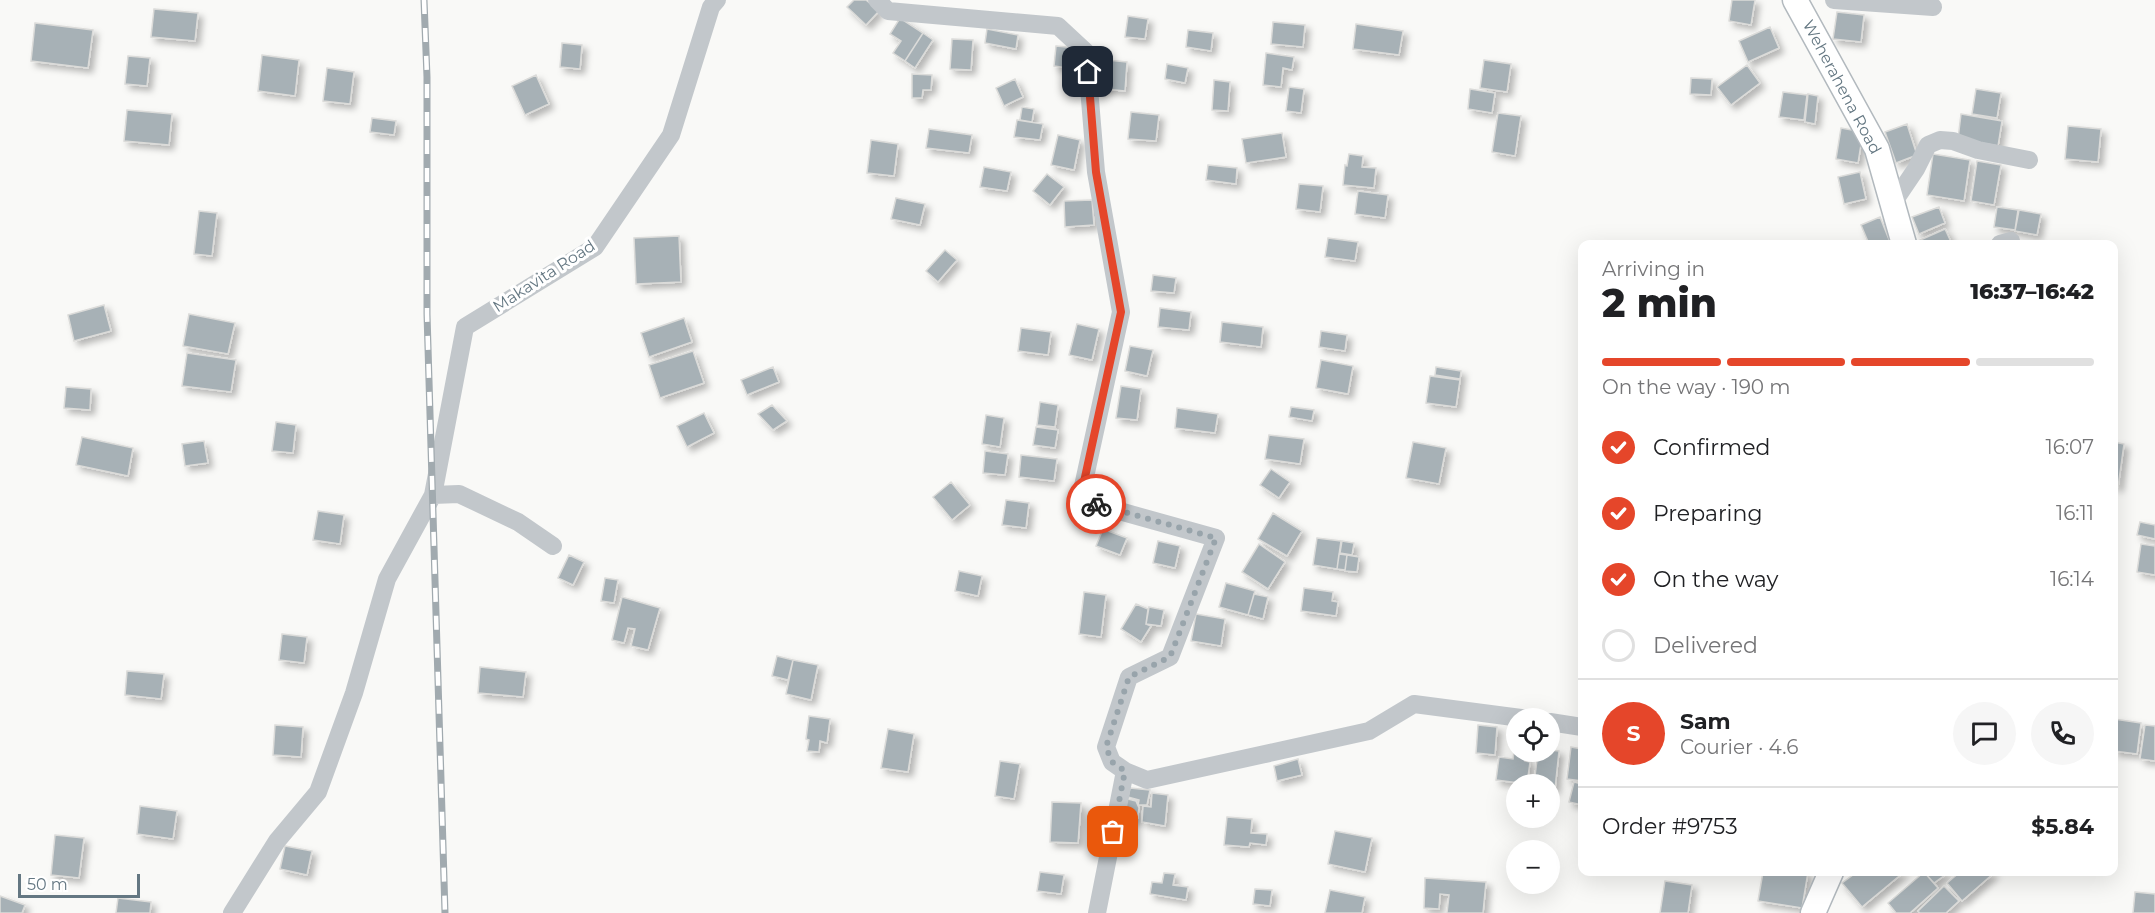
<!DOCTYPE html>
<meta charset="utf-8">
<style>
body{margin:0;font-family:Montserrat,sans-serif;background:#f6f6f6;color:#202124;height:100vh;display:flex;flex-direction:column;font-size:22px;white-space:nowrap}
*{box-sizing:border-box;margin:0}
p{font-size:20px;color:#757577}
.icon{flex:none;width:33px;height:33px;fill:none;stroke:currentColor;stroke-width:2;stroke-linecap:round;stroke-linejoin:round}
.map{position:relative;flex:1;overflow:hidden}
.side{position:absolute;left:1578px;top:240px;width:540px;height:636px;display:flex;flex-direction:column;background:#fff;border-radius:12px;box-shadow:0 6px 24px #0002}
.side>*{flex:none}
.fabs{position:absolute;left:1506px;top:708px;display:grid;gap:12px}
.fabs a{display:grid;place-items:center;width:54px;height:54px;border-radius:50%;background:#fff;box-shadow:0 6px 24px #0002;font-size:30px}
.scale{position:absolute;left:18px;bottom:15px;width:122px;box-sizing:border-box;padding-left:6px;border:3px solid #647782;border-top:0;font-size:16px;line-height:21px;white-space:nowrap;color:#647782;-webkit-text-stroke:4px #fff;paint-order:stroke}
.pin{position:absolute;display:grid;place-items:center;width:51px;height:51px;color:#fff;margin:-26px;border-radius:12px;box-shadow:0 3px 9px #0006}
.courier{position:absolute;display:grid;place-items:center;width:60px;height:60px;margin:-30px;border:4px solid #e5462a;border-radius:50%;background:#fff;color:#222;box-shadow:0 2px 8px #0007}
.overview em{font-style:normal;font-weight:800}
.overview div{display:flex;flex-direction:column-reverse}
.overview{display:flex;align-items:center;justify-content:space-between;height:102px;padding:0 24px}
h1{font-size:39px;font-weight:800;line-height:45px}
.bar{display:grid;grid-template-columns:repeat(4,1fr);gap:9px 6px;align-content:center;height:72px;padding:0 24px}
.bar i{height:8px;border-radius:4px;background:#e0e0e0}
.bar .active{background:#e5462a}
.bar p{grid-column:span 4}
.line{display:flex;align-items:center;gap:15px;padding:0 24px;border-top:2px solid #e0e0e0}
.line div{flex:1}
.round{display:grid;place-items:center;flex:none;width:63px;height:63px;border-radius:32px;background:#f6f6f6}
ol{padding:0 24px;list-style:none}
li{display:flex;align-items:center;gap:18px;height:66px}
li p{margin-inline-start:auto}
li .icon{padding:6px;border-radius:50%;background:#e5462a;color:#fff;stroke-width:4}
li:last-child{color:#757577}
li i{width:33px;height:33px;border:3px solid #e0e0e0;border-radius:50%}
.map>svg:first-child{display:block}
.building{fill:#a7b1b6;stroke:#dbdbd9;stroke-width:1.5;filter:url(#shadow)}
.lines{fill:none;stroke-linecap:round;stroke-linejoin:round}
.secondary-casing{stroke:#b2b9be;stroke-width:27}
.street{stroke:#c2c7cb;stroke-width:18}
.secondary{stroke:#fff;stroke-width:24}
.rail-casing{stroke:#a1aaaf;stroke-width:7}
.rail{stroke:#fff;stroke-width:4.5;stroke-dasharray:14;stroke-linecap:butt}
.done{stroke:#98a4ab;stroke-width:6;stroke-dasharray:0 10.8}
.route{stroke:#e5462a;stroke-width:8}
.labels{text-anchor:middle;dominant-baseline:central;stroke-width:6;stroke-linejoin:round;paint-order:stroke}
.street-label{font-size:16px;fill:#647782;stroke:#fff}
</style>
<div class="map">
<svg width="2155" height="913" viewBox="0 0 2155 913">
<defs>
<filter id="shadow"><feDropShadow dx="4.5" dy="4.5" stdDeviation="3" flood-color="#0004"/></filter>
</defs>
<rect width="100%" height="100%" fill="#f9f9f7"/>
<path class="building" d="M854,0H866L879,11L866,25L847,7Z
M1732,0H1755L1751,25L1729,21Z
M154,9L198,13L195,41L151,37Z
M1837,12L1864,15L1861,42L1833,39Z
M1128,16L1148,19L1145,39L1125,37Z
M900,18L923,33L905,61L893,53L901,41L890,34Z
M1273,22L1305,25L1303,47L1271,44Z
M35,23L93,30L88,68L31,61Z
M1356,24L1403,31L1399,55L1353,49Z
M1770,27L1779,48L1748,62L1739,41Z
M987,29L1018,35L1016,49L985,43Z
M1188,30L1213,33L1211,51L1186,47Z
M923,33L933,40L915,68L905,61Z
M952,39L973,40L971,70L950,69Z
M562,43L582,45L580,69L560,67Z
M1056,46L1077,48L1075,69L1054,66Z
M1266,53L1294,57L1292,70L1283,68L1281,87L1263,85Z
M262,55L299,60L295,96L258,91Z
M128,56L150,58L147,86L125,84Z
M1097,59L1127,62L1125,91L1095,88Z
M1484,60L1511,64L1507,92L1480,88Z
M1167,64L1188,68L1185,83L1165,79Z
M1747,65L1760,83L1731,105L1717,87Z
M327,68L354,72L350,104L323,101Z
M912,74L932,75L931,90H923L922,98H912Z
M536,75L549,104L525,115L512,86Z
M1691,78L1712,79L1711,95L1690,94Z
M1015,79L1023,97L1004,106L996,88Z
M1214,80L1230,82L1228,111L1212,110Z
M1289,87L1304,89L1301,113L1286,111Z
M1470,89L1495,93L1492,113L1468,109Z
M1976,89L2001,93L1997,118L1972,114Z
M1783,92L1807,95L1804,120L1779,117Z
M1808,94L1818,96L1815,124L1805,122Z
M1022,107L1034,109L1032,122L1020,120Z
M127,110L172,114L169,145L124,141Z
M1131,112L1159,115L1156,141L1128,139Z
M1498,113L1521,116L1515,156L1492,152Z
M1961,114L2002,121L1998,146L1958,139Z
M372,118L396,121L394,135L370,132Z
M1017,120L1043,124L1040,140L1014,137Z
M1907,124L1917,155L1896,163L1885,132Z
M2068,126L2101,129L2098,162L2065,159Z
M1841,128L1863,132L1858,163L1836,159Z
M929,129L972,135L969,153L926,148Z
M1282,133L1286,157L1246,163L1242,139Z
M1058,135L1080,140L1074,170L1051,165Z
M871,140L898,144L894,176L867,173Z
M1349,154L1363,156L1362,167L1376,168L1374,188L1343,185L1345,165L1347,166Z
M1933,154L1970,160L1964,201L1927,195Z
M1977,161L2001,165L1994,205L1971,201Z
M1208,165L1237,168L1236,184L1206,180Z
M984,167L1011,172L1007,191L980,187Z
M1860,172L1866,199L1844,204L1838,177Z
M1047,174L1064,187L1050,205L1033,191Z
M1299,184L1323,186L1320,212L1296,209Z
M1358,191L1388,195L1385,218L1355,214Z
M896,198L925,204L920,225L891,219Z
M1092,200L1094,225L1065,227L1064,201Z
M1939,207L1945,223L1919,234L1912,217Z
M1997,207L2018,210L2015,230L1994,227Z
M2019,210L2041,214L2037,235L2015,231Z
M199,211L217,213L212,256L194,254Z
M1880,217L1890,242L1884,244H1869L1861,225Z
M1945,229L1952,244H1919L1918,241Z
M679,236L681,282L636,284L634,238Z
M1328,238L1358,242L1355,261L1325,257Z
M945,250L957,260L938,282L926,271Z
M1153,275L1176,278L1174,293L1151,291Z
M104,305L111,331L74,341L68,315Z
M1160,308L1191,312L1189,330L1158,327Z
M189,314L235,323L228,354L183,346Z
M684,318L692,342L649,357L641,333Z
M1222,322L1263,327L1261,347L1220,342Z
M1077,324L1099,329L1092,360L1069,355Z
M1021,328L1051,332L1048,355L1018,351Z
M1321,331L1347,335L1345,351L1319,347Z
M1130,346L1153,350L1147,376L1125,371Z
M693,351L704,383L660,398L649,365Z
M187,353L236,360L231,392L182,386Z
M1321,360L1353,366L1348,394L1316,388Z
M773,367L779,382L747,395L741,380Z
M1436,367L1461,371L1460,379L1435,375Z
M1430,376L1460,380L1456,407L1426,403Z
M1121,386L1141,389L1137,420L1116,418Z
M66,387L91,389L90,410L64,408Z
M1040,402L1058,405L1055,427L1037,425Z
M772,405L787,421L773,430L758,414Z
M1291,407L1314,410L1312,421L1289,417Z
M1177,408L1218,414L1215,433L1175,428Z
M704,413L714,433L687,447L677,426Z
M986,415L1004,418L1000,447L982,444Z
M276,422L296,425L293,453L272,451Z
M1036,427L1058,430L1055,448L1033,445Z
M1269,435L1304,439L1300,464L1265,459Z
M82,437L133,448L128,476L76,465Z
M204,441L208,463L185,466L182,444Z
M1413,442L1446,448L1439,484L1406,478Z
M2114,442L2124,444L2118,487L2114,486Z
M985,451L1008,454L1005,475L983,473Z
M1021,455L1057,459L1054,481L1019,477Z
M1271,469L1290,482L1279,498L1260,485Z
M951,482L970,505L952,520L933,497Z
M1006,500L1029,503L1026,528L1002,525Z
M318,511L344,515L340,544L313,540Z
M1273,513L1302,531L1287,556L1258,539Z
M2140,522L2155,525V539L2137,535Z
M1103,529L1127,538L1120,555L1096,546Z
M1317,538L1341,541L1337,569L1313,565Z
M1158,541L1180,546L1175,568L1153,563Z
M1342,541L1354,543L1352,555L1340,553Z
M1259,544L1285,562L1268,589L1242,572Z
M2141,544L2155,546V575L2137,572Z
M1339,554L1347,555L1345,570L1337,569Z
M569,555L584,562L573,585L558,578Z
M1347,555L1359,557L1357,572L1345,571Z
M959,571L982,576L978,596L955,591Z
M605,578L618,580L614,603L601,601Z
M1226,583L1255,591L1248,615L1219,607Z
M1304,588L1333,592L1332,601L1338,602L1336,616L1301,611Z
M1084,592L1106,595L1101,637L1079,634Z
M1254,594L1268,597L1263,619L1248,615Z
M622,597L660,608L648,650L631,646L635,629L628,628L624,643L612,640Z
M1136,604L1148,609L1146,624L1151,626L1141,642L1121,629Z
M1149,607L1164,610L1161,626L1146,624Z
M1196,614L1225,619L1221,646L1191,641Z
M282,634L307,637L304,663L279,660Z
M777,656L793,660L788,680L772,676Z
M793,660L818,665L811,700L786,694Z
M480,667L526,672L523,697L478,693Z
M127,671L164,674L161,699L125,695Z
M809,716L830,719L827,743L820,741L819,752L807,751L809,740L806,739Z
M2114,719L2141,723L2137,754L2114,751Z
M275,725L303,727L301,757L273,755Z
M1478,725L1497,727L1495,755L1476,753Z
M2145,725L2155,726V761L2140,759Z
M888,729L914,734L908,772L881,768Z
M1571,747L1582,749V781L1567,779Z
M1550,750L1559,751L1555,789L1550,788V784H1534L1538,752H1550Z
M1514,751L1526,753L1525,761L1530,762L1527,784L1496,780L1499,757L1513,759Z
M1298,759L1302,775L1277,781L1274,766Z
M1000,761L1020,764L1014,799L995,796Z
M1574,782L1582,784V805L1569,802Z
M1130,788L1150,790L1147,805H1138L1139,800L1128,797Z
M1152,793L1168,795L1165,826L1142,822L1143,806L1151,807Z
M1124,798L1136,801L1139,808L1137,821L1121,818Z
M1052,802L1081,803L1078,843L1050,842Z
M140,806L177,811L173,839L137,834Z
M1227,817L1252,819L1251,833L1267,834L1266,845L1250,843L1249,847L1224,845Z
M1335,831L1372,838L1365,872L1328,864Z
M55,835L84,838L79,878L51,875Z
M285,846L312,851L307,875L280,869Z
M1040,872L1064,875L1061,894L1037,891Z
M1763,872H1808L1802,908L1758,901Z
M1857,872H1904L1862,907L1842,883Z
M1924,872L1938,888L1910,913H1896L1888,903Z
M1924,872H1949L1934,883Z
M1960,872H1992L1994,873L1962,901L1947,883Z
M1164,873L1175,874L1173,885L1188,887L1186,900L1150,894L1152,882L1162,883Z
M1425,878L1486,882L1483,913H1447L1449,895L1440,894L1439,909L1424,908Z
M1665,881L1692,885L1688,913H1660Z
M1944,886L1959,901L1946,913H1920L1918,911Z
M1255,889L1272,890L1270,906L1253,904Z
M1330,890L1365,897L1362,913H1325Z
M2135,892L2155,894V913H2133Z
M0,896L25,905L22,913H0Z
M118,898L151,902L150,913H116Z"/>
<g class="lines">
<g class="secondary-casing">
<path id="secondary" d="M1795,0L1877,149L1904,244
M1813,913L1831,872"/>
</g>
<path class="street" d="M877,0L888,11L1058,26L1086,52L1096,172L1121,312L1080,500L1216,538L1170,657L1129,677L1106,747L1112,762L1125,771L1147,780L1369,731L1414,704L1521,718
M1834,0L1933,7
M1893,203L1916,169L1928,145L1940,140L1953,141L1978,150L2029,160
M2000,244L2011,241
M433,495L459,494L518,522L553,546
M1550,722L1582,727
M232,913L277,841L318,792L354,693L387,579L433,495L465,327L595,247L671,135L711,7L717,0
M1097,913L1125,771"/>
<use href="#secondary" class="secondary"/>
<g class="rail-casing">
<path id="rail" d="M424,0L427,77V314L445,913"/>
</g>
<use href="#rail" class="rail"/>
</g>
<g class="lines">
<path class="done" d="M1096,504L1216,538L1170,657L1129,677L1106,747L1112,762L1125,771L1113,832"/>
<path class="route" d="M1088,72L1096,172L1121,312L1080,500L1096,504"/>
</g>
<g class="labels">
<g class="street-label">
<text transform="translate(1842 87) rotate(62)">Weherahena Road</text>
<text transform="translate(544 276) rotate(-33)">Makavita Road</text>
</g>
</g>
</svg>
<div class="fabs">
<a><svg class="icon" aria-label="locate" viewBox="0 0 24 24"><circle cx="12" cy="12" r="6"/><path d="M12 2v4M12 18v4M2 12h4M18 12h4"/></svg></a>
<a>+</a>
<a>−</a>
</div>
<div class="scale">50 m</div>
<div class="pin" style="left:1113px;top:832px;background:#ea580c"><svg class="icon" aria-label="bag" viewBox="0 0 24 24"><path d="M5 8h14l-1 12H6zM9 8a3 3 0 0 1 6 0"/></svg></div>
<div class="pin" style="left:1088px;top:72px;background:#1f2937"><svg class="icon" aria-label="home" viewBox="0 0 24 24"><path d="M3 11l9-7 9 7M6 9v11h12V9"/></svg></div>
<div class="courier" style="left:1096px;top:504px"><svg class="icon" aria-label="bike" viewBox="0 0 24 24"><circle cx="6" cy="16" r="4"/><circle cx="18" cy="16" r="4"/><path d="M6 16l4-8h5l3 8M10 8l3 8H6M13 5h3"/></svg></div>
<section class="side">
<div class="overview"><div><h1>2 min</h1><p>Arriving in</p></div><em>16:37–16:42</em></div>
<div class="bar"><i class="active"></i><i class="active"></i><i class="active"></i><i></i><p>On the way · 190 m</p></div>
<ol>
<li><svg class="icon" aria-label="check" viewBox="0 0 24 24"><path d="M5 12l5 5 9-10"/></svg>Confirmed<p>16:07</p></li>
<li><svg class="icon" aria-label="check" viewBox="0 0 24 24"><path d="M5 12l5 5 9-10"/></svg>Preparing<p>16:11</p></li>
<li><svg class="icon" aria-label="check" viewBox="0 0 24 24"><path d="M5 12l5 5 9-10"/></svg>On the way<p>16:14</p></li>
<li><i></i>Delivered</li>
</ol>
<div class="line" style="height:108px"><b class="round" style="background:#e5462a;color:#fff">S</b><div><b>Sam</b><p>Courier · 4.6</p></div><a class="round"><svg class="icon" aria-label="chat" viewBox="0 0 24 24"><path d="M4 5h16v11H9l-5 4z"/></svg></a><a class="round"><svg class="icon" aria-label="phone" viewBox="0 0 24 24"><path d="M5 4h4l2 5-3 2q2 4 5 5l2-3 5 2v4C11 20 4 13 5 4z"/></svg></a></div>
<div class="line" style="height:78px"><div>Order #9753</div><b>$5.84</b></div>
</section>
</div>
